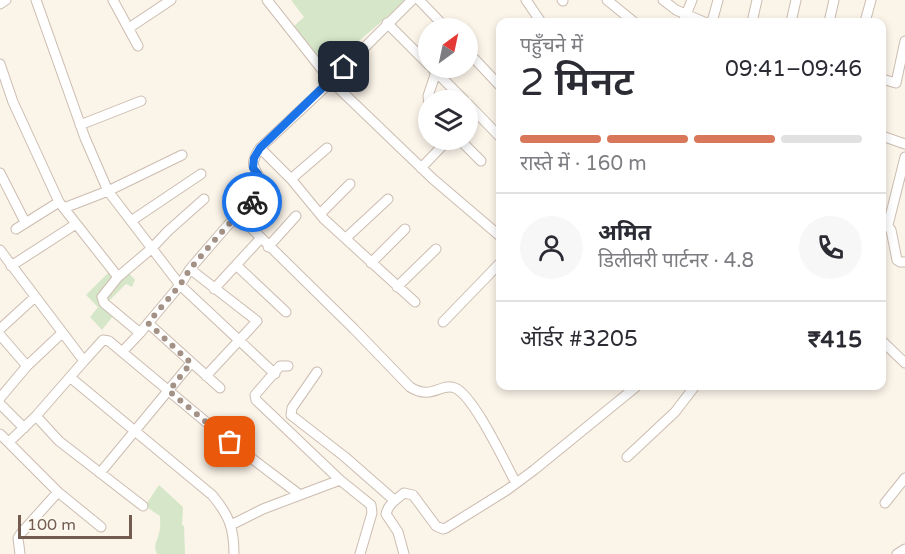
<!DOCTYPE html>
<html lang="hi">
<meta charset="utf-8">
<style>
body{margin:0;font-family:"Varela Round","Noto Sans Devanagari",sans-serif;background:#f7f7f7;color:#2b2b33;height:100vh;display:flex;flex-direction:column;font-size:22px;white-space:nowrap}
*{box-sizing:border-box;margin:0}
p{font-size:20px;color:#7c7c81}
.icon{flex:none;width:33px;height:33px;fill:none;stroke:currentColor;stroke-width:2;stroke-linecap:round;stroke-linejoin:round}
.map{position:relative;flex:1;overflow:hidden}
.details{position:absolute;left:496px;top:18px;width:390px;height:372px;display:flex;flex-direction:column;background:#fff;border-radius:12px;box-shadow:0 3px 9px #0003}
.details>*{flex:none}
.needle{width:39px;rotate:33deg}
.buttons{position:absolute;left:418px;top:18px;display:grid;gap:12px}
.buttons a{display:grid;place-items:center;width:60px;height:60px;border-radius:50%;background:#fff;box-shadow:0 3px 9px #0003;font-size:30px}
.scale{position:absolute;left:18px;bottom:15px;width:114px;box-sizing:border-box;padding-left:6px;border:3px solid #735c4f;border-top:0;font-size:16px;line-height:21px;white-space:nowrap;color:#735c4f;-webkit-text-stroke:4px #fdf8ef;paint-order:stroke}
.pin{position:absolute;display:grid;place-items:center;width:51px;height:51px;color:#fff;margin:-26px;border-radius:12px;box-shadow:0 3px 9px #0006}
.courier{position:absolute;display:grid;place-items:center;width:60px;height:60px;margin:-30px;border:4px solid #1a73e8;border-radius:50%;background:#fff;color:#222;box-shadow:0 2px 8px #0007}
.summary em{font-style:normal;font-weight:600}
.summary div{display:flex;flex-direction:column-reverse}
.summary{display:flex;align-items:center;justify-content:space-between;height:102px;padding:0 24px}
h1{font-size:39px;font-weight:600;line-height:45px}
.bar{display:grid;grid-template-columns:repeat(4,1fr);gap:9px 6px;align-content:center;height:72px;padding:0 24px}
.bar i{height:8px;border-radius:4px;background:#e1e1e2}
.bar .selected{background:#d8775a}
.bar p{grid-column:span 4}
.line{display:flex;align-items:center;gap:15px;padding:0 24px;border-top:2px solid #e1e1e2}
.line div{flex:1}
.round{display:grid;place-items:center;flex:none;width:63px;height:63px;border-radius:32px;background:#f7f7f7}
.map>svg:first-child{display:block}
.green{fill:#d5e7c8}
.lines{fill:none;stroke-linecap:round;stroke-linejoin:round}
.minor-casing{stroke:#ccbcb0;stroke-width:11}
.minor{stroke:#fff;stroke-width:9}
.done{stroke:#a39185;stroke-width:6;stroke-dasharray:0 10.8}
.route{stroke:#1a73e8;stroke-width:8}
</style>
<div class="map">
<svg width="905" height="554" viewBox="0 0 905 554">
<rect width="100%" height="100%" fill="#fbf4e9"/>
<path class="green" d="M291,0H407L327,68L294,26L304,17Z
M128,272L135,280L132,287L126,284L110,300L107,309L113,316L102,330L90,317L98,307L86,295L108,273L117,281Z
M159,485L183,507L182,525L184,526L185,554H157C153,545 157,542 159,533C161,528 160,521 160,516L145,506Z"/>
<g class="lines">
<g class="minor-casing">
<path id="minor" d="M36,0L85,138L108,191L180,285L275,374
M113,0L138,46
M267,0L331,81L433,179L501,237
M419,0L446,28
M526,0L541,22
M562,0L563,1
M607,0L634,22
M663,0L676,10L704,22
M0,4L6,0
M683,22L692,0
M712,22L718,0
M752,22L757,0
M791,22L796,0
M829,22L834,0
M865,22L871,0
M387,23L429,65
M129,28L171,0
M468,52L501,87
M0,64L13,102L59,202L118,277
M432,68L464,100
M882,79L896,83L905,41
M468,104L501,138
M429,105L428,96L436,72
M80,125L141,101
M882,136L905,144
M460,140L481,161
M260,148L291,179L324,219L415,302
M421,168L448,140
M0,173L25,222
M291,179L327,148
M64,208L108,191L182,155
M321,213L350,184
M238,215L354,329L410,387C432,401 441,382 455,388C474,396 505,463 516,483
M882,219L891,230L897,260L900,262H905
M131,221L201,174
M888,225L905,157
M16,229L59,202
M346,238L388,199
M268,247L296,216
M0,250L84,361L103,340L109,341L230,442L300,495L340,480L371,505L372,513L360,554
M371,263L405,229
M236,265L286,312
M11,266L76,224
M190,269L257,321L206,376
M397,287L436,249
M214,289L260,239
M443,322L501,262
M148,323L220,388
M0,329L35,297
M140,333L104,303L102,297L118,277L151,249L168,231L204,199
M0,335L27,366
M882,341L905,363
M122,352L140,333L180,285L190,269L228,225L262,194L264,189C260,169 245,170 260,148L320,92L412,0
M288,366H280L255,395L256,400L340,480
M317,372L292,408L291,415L345,457L394,500
M71,378L212,495C229,515 234,528 234,554
M0,398L27,366L62,333
M0,404L24,428
M36,416L59,441L143,506
M0,434L58,492L101,527
M9,442L36,416L84,361
M627,457L675,412L695,386
M100,473L191,363
M885,503L905,478
M231,525L263,509L300,495
M20,554L18,538L22,532L58,492
M404,554L398,532L386,514C388,504 397,499 404,493L413,495L436,526L443,529L446,528L507,490L534,470L637,386
M897,554L905,549"/>
</g>
<use href="#minor" class="minor"/>
</g>
<g class="lines">
<path class="done" d="M230,442L169,391L191,363L148,323L180,285L190,269L207,249L228,225L252,202"/>
<path class="route" d="M252,202L264,189L258,174L253,168L254,158L260,148L344,67"/>
</g>
</svg>
<div class="buttons">
<a><svg class="needle" viewBox="-14 -14 28 28"><path d="M0-13l5 13h-10z" fill="#e53935"/><path d="M0 13l5-13h-10z" fill="#7c7c81"/></svg></a>
<a><svg class="icon" aria-label="layers" viewBox="0 0 24 24"><path d="M12 4l9 5-9 5-9-5zM3 14l9 5 9-5"/></svg></a>
</div>
<div class="scale">100 m</div>
<div class="pin" style="left:230px;top:442px;background:#ea580c"><svg class="icon" aria-label="bag" viewBox="0 0 24 24"><path d="M5 8h14l-1 12H6zM9 8a3 3 0 0 1 6 0"/></svg></div>
<div class="pin" style="left:344px;top:67px;background:#1f2937"><svg class="icon" aria-label="home" viewBox="0 0 24 24"><path d="M3 11l9-7 9 7M6 9v11h12V9"/></svg></div>
<div class="courier" style="left:252px;top:202px"><svg class="icon" aria-label="bike" viewBox="0 0 24 24"><circle cx="6" cy="16" r="4"/><circle cx="18" cy="16" r="4"/><path d="M6 16l4-8h5l3 8M10 8l3 8H6M13 5h3"/></svg></div>
<section class="details">
<div class="summary"><div><h1>2 मिनट</h1><p>पहुँचने में</p></div><em>09:41–09:46</em></div>
<div class="bar"><i class="selected"></i><i class="selected"></i><i class="selected"></i><i></i><p>रास्ते में · 160 m</p></div>
<div class="line" style="height:108px"><a class="round"><svg class="icon" aria-label="person" viewBox="0 0 24 24"><circle cx="12" cy="8" r="4"/><path d="M4 21q1-7 8-7t8 7"/></svg></a><div><b>अमित</b><p>डिलीवरी पार्टनर · 4.8</p></div><a class="round"><svg class="icon" aria-label="phone" viewBox="0 0 24 24"><path d="M5 4h4l2 5-3 2q2 4 5 5l2-3 5 2v4C11 20 4 13 5 4z"/></svg></a></div>
<div class="line" style="height:78px"><div>ऑर्डर #3205</div><b>₹415</b></div>
</section>
</div>
